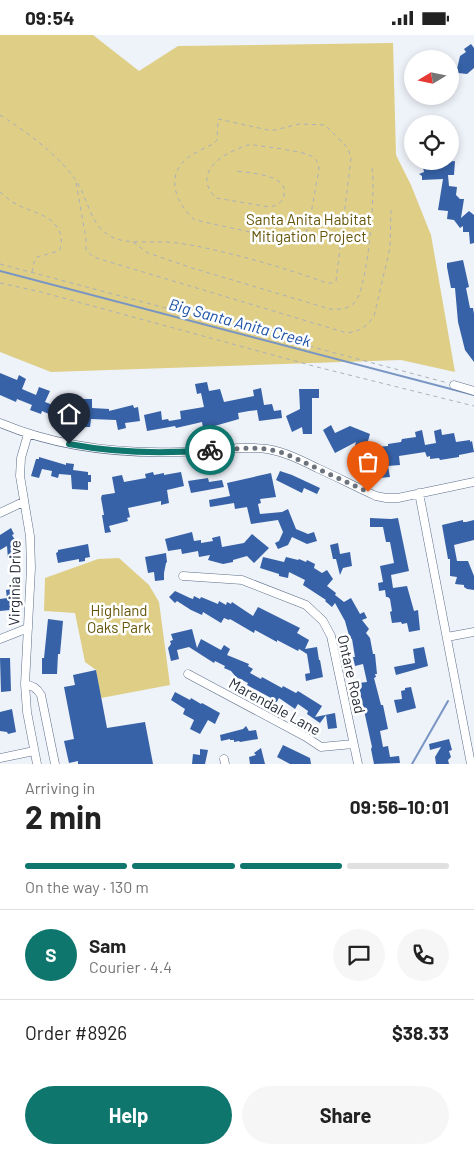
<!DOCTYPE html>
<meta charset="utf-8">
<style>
body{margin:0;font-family:Barlow,sans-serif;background:#f6f6f6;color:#222;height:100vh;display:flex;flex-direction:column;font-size:19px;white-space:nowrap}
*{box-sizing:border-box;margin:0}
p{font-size:16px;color:#767676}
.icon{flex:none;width:28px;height:28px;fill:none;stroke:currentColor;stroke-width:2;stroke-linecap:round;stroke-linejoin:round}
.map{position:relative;height:729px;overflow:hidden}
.sheet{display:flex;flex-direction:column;background:#fff;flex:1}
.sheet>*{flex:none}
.needle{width:32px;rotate:260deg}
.fabs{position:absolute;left:404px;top:15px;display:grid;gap:10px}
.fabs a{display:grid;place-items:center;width:55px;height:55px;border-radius:50%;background:#fff;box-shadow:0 2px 8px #0003;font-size:25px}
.pin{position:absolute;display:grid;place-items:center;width:42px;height:42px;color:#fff;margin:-51px -21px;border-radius:50% 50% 50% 0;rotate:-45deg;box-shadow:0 0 5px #0007}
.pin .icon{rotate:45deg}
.courier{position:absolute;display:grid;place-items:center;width:50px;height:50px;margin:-25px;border:4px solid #0f766e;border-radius:50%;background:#fff;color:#222;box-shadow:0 1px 6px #0007}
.summary em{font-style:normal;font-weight:700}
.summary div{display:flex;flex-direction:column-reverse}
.summary{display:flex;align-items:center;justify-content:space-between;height:85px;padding:0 25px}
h1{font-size:32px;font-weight:700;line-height:38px}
.bar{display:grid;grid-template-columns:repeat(4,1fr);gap:8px 5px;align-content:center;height:60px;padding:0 25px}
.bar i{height:6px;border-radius:4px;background:#e0e0e0}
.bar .active{background:#0f766e}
.bar p{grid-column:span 4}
.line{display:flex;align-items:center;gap:12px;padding:0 25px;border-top:1px solid #e0e0e0}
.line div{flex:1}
.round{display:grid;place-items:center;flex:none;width:52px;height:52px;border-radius:26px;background:#f6f6f6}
.primary-button{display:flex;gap:10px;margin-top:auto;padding:10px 25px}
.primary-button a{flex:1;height:58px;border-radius:30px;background:#0f766e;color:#fff;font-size:20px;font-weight:700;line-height:58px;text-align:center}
.primary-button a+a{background:#f6f6f6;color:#222}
.status{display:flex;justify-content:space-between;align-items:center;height:35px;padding:0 25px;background:#fff;direction:ltr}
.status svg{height:14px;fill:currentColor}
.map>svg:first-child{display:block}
.green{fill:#dece86}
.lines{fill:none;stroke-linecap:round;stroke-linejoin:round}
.stream{stroke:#7895c3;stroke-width:2}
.building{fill:#3762a7}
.minor-casing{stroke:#5d6e89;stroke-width:9}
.path{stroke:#acb1b9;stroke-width:1;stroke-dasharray:4 4;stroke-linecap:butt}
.minor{stroke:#fff;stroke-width:8}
.done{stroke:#6d737d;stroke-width:5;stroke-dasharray:0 9}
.route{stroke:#0f766e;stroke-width:6}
.labels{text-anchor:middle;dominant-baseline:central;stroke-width:5;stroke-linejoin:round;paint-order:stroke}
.park-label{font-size:15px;fill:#655609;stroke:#fff}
.street-label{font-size:15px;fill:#272e3a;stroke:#fff}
.water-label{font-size:16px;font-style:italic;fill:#1a51a7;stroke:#fff}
</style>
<div class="status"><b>09:54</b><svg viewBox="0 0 49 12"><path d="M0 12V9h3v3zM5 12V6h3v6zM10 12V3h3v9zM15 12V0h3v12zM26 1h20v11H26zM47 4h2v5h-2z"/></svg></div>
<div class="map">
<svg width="474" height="729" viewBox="0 0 474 729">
<rect width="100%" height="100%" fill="#eef2f9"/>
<path class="green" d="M0,0H93L139,36L178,11L393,8L396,120L411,150L431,200L455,337L401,325L51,337L0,317Z
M119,523L149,550L159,567L170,650L101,663L96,635L85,627L75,578L44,576L45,543L98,524Z"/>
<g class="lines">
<path class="stream" d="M0,236L474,360
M412,729L448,666"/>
</g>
<path class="building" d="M471,9L474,13V33L467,39L458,38V34H457L460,21L466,17L464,14Z
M455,126L454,140H448L449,151L457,152L456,160L460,164H464L461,183L469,176L474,180V208L470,209L469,197H463V191L460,193L454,185L447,184L448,176L438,175L443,144L422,145V141L419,139L424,137L423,132L434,131V128Z
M463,225L469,252L466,253L470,273H473L474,279V327L465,315L458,287L455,253H451L447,232V228Z
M0,338L17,345L19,340L26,344L22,354L36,360L39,352L50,356L45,367L66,375L68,369L81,374L83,364H92V373L109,374V376L133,370L134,373L138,372L140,386L125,388L126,393L118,395L116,385L91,384L90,392H79L42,376L41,379L30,375L32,370L17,364L16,367L0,360Z
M207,347L209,356L220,354L224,367L254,361L253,355L261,353L264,370L272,369L274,376L281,375L282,383L259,386L257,375L249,376L238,378L239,384L211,392L203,393L202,387L176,393L175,391L147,396L144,380L161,376L162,385L168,384L169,386L181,384L180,376L204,372L201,358L197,359L195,349Z
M299,354H319V363H312V399H303L302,392L292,397L286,381L300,374Z
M331,390L335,398L350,391L370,399L366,413L388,411V409L401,407L402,404L416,402L415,397L422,395L425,410L436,408L434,396L441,394L442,400L454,398L456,407L470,405V407L472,406L474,417L459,420V422L440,425L439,423L430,424V421L427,422L425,417L399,421L400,430L388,431L390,442L379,443V438L372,439H369V437H365L364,432L350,427L356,407L335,418L323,395Z
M39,422L66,430V428L74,429L73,435L88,437V440H91V447H88V455L72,454L71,440L59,439L58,443L51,441L52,436L42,434L39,443L31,441L36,424H39Z
M280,436L292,440L320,453L317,459L304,453L302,458L276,445Z
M153,437L154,440L164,438V440L181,437L184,451L167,455L169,468L161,470V466L128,473L130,482L127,483L128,486L109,491L111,497L105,498L102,480H104L101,463L102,460L115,458L112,442L122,440L124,447L146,443L145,439Z
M271,438L276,462L260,464L261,468L258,469L260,479L282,477L288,474L296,494L308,499L314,497L317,506L307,509L292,502L288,510L278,514L275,508L279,506L283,497L278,485L251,489L247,472L235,474L234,468L210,472L209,465L230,461L227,448Z
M208,443L209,447L222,445L224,452L191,458L188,446Z
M370,483L391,484L398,483L409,536L391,540L393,553L407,551L414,576L418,575L420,595L409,597L407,588L402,589L401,587L392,588L390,577L392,576L390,564L388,562H386L385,555L379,556L378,548L383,547L380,531L394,528L390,507H386L383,492H370Z
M463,485V487H466L474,485V505L454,510L457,526H468L474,541V555L467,554L464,552V550L455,549L457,542L450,541V524H448L442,490Z
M11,493L14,499L12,500L15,505L16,523L8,524L7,511L0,515V500Z
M192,497L194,506L201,505V508L213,506L212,503L220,501L222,512L244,508L252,499L269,513L254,528L247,521L233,525V527L223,529L208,525L210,520L199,522L198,516L182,519L181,514L168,516L165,504Z
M338,508L340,519L350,517L352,531L343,533L340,540L336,524H333L330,510Z
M88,509L90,522L85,523V526L79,527V524L58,528L56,518L58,517V515Z
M166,518L167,527L166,528L164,538V545L155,546L154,537L148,538L145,522Z
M263,522L284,527L286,522L298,525L299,524L306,527L307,525L315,529L314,533L322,538L327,535L333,544L327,551L336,558L335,560L344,567L351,563L360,579L364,577L367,583L362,585L369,594L366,598L370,603L373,619H375L377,639H375L376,642L374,643L381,670H383L388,694L380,696L383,712L388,711L390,722L399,721L400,728L374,729L371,714L372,712L358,648L367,647L363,629L355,631L353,622H355L352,604H350L345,586L335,568L332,572L325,566L326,565L303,550L305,545L289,537L288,543L279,541V539L260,533Z
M13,554L14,562H11L12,573L10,574V575L0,576V564L7,563L6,555Z
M175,556L190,563L193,564L194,561L200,564L201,562L218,569L219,566L226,570L227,567L231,569L232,567L253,581L258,572L300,593L297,598L309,605L305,614L317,612L319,625H320L323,642L306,646L305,639L310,638L307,619L299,614L298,616L277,605V607L255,595L254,598L230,584L229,585L224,583L221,588L203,577L202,580L191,575L177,566L175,568L169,562Z
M48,584L63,586L60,619H58L57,639H42V623H44Z
M192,594L197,613L201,604L221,615L224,610L230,614L227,620L249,629L248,631L253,634L250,638L261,644L262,642L282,653L283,651L296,658L298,656L322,671L315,682L335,678L337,693L328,694L326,680L320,688L307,679L308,676L298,669L295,674L279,663L276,668L270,665L271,663L247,650L248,648L236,642L231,636L224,633L225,631L215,626L214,628L189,612L177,615L179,624L171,626L168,613L171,609L170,606L173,605L171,599Z
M424,612L428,631L396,640L394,632L415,628L413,614Z
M0,623H10L11,656L1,657Z
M96,635L107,693L145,687L153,729H78V726L69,728L64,706L74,704L64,652L75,650L73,640Z
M411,652L416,673L397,678L394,665L402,664L401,656L405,655V653Z
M175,657L190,665L191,663L201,669L202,668L220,678L215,689L208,685L200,699L190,694L194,685L183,679L185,674L171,665Z
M12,674L16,697L8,699L7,697L0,696V677Z
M246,691L249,696L256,695L258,704L240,707L239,706L234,707V705H230V704L221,706L220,700L243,694Z
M449,704L452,715L449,716L451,722L448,725L449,729H436L435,722L441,712L430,715L429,709Z
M283,710L310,723L311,729H290L277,722Z
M261,713L265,729H250L249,722L256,720L254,718Z
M200,714L208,715L205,729H192L193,719L200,720Z"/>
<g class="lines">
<g class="minor-casing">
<path id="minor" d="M454,350L474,356
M0,388C57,412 119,419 180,417C209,417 238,410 267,414C285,417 301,425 317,433C337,442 356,452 376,461L386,463H398L474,447
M28,399L21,423L20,441L30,501L31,533L25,649L27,677L37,729
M419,458L471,729
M0,478L23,467
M183,541L242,545L306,570L323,586L331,601L358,729
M447,602L474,597
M0,604L28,593
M188,639L306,702L321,712L353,709
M25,649C33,651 37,653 41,660L55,729
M0,723L34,716
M224,724L225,729"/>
</g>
<path class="path" d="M0,80C27,97 56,118 75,144C87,160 89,187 107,199C122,210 144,206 162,207C173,207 185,209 196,211C240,220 285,233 327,248H332L336,246L351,123L348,113L325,90L299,89L275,95H268L218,84L217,105L213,109C203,114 189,120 182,128C166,147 179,172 195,185L291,206C297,205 302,204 305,199C311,188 315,151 319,136C319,131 318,126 313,122C305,116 266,112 254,110H248C225,117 190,137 216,163L269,172C277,171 282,168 284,160C289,139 249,138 235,136
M76,148L86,203V214L93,222L347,298C360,296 367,292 374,281L390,213L391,175
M0,157C5,161 10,166 16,169C32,178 53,179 60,198C62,204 62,210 59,216L37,222L34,227L32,237
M133,207L148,218L192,233L330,274C340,275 351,274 357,264C368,246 376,154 372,133
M0,229L448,348
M0,248L41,257L317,332L474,371"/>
<use href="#minor" class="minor"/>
</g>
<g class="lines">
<path class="done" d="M210,415L251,413L267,414L284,418L368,457"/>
<path class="route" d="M69,409C116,418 162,419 210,415"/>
</g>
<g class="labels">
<g class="park-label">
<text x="309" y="184">Santa Anita Habitat<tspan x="309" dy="17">Mitigation Project</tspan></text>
<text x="119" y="575">Highland<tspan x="119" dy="17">Oaks Park</tspan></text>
</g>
<g class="street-label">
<text transform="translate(14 548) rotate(-89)">Virginia Drive</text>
<text transform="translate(352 639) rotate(77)">Ontare Road</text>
<text transform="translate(275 671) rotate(29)">Marendale Lane</text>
</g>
<g class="water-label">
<text transform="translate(240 287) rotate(15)">Big Santa Anita Creek</text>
</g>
</g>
</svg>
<div class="fabs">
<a><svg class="needle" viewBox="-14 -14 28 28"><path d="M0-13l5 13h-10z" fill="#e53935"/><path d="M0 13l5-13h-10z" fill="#767676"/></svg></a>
<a><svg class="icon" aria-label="locate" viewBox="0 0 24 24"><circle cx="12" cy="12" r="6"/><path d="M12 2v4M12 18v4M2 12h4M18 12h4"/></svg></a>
</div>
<div class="pin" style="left:368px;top:457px;background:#ea580c"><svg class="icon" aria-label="bag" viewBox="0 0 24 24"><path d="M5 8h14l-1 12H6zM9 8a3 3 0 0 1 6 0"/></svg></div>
<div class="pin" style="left:69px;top:409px;background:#1f2937"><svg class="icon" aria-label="home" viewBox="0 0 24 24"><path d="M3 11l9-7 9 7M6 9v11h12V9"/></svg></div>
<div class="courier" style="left:210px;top:415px"><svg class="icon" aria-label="bike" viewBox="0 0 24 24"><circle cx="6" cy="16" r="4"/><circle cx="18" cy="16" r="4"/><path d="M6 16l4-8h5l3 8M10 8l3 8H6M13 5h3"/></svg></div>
</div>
<section class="sheet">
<div class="summary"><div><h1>2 min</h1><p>Arriving in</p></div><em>09:56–10:01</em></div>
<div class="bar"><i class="active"></i><i class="active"></i><i class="active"></i><i></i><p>On the way · 130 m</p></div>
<div class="line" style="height:90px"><b class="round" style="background:#0f766e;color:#fff">S</b><div><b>Sam</b><p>Courier · 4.4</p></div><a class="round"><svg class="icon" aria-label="chat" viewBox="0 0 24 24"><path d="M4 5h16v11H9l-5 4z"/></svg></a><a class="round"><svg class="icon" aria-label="phone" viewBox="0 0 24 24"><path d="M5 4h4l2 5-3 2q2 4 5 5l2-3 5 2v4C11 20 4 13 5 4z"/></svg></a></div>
<div class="line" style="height:65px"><div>Order #8926</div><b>$38.33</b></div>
<div class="primary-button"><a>Help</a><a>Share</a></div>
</section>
